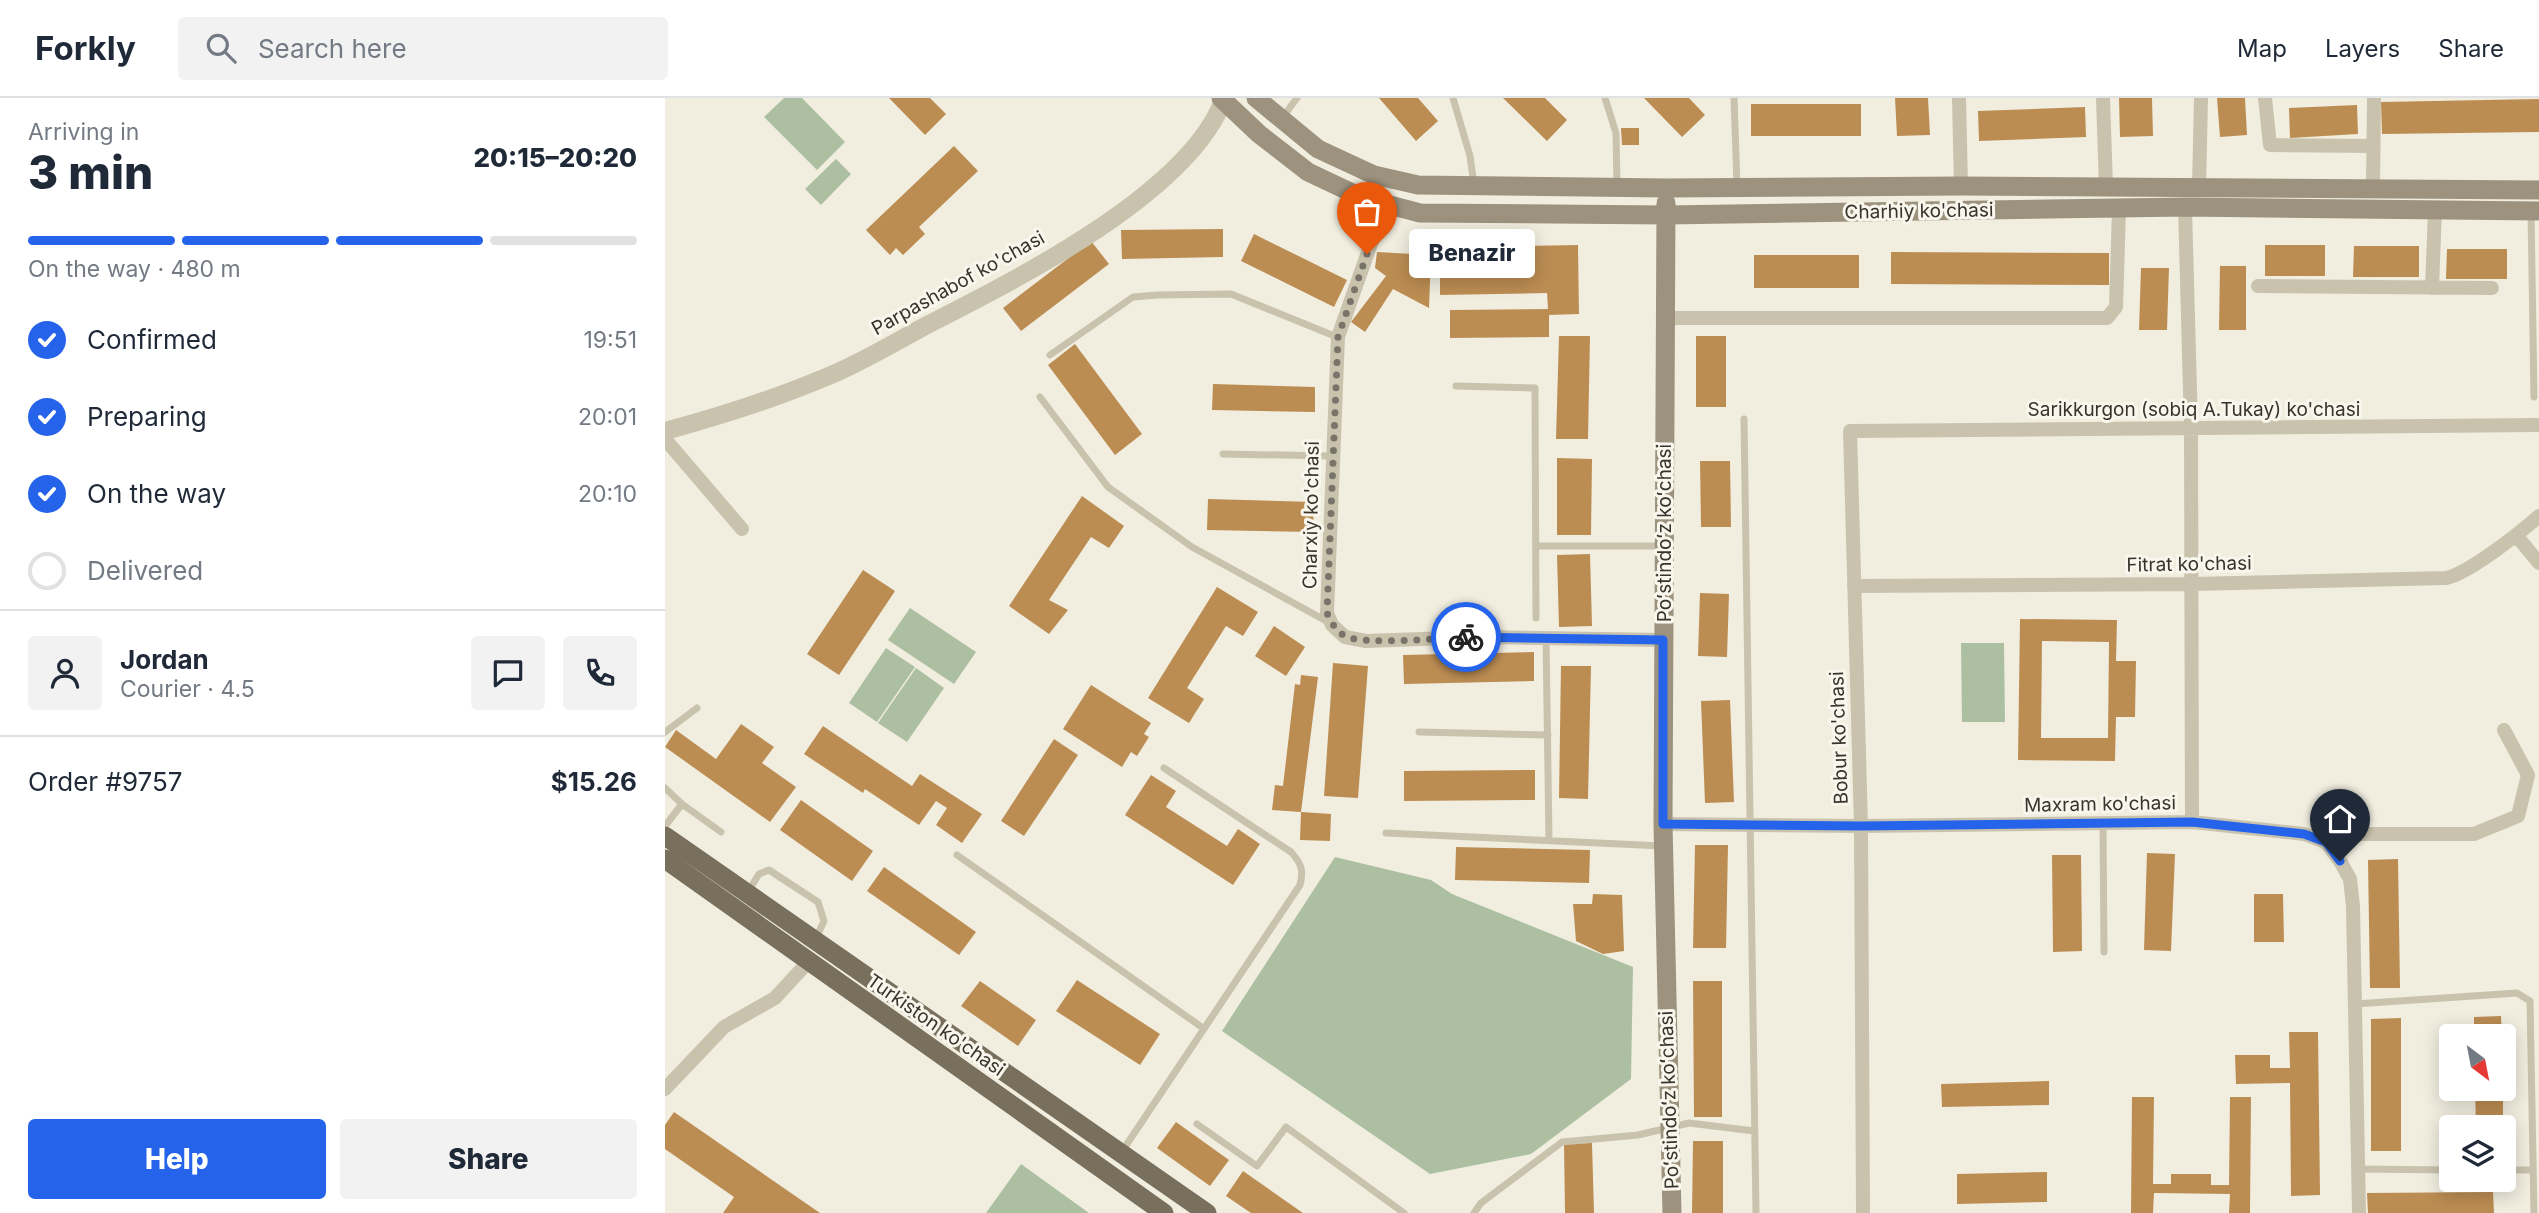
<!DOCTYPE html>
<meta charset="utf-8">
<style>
body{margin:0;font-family:Inter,sans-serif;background:#f2f2f3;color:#1f2937;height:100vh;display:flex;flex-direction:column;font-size:26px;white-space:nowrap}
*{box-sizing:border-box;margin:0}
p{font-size:23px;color:#747a83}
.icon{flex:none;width:38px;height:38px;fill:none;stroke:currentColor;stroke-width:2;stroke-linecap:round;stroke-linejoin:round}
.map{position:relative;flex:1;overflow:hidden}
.panel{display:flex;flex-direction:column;background:#fff;width:665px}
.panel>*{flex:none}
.needle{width:46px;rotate:148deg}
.controls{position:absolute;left:1774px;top:926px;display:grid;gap:14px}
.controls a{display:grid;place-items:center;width:77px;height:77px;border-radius:7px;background:#fff;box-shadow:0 4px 18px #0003;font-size:35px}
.pin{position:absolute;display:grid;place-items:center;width:60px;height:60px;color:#fff;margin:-72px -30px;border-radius:50% 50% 50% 0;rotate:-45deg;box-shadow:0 0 7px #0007}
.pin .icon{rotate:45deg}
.courier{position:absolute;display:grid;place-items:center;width:70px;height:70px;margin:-35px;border:5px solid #2563eb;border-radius:50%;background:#fff;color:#222;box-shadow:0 2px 9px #0007}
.bubble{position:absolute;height:49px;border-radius:7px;background:#fff;box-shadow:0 4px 18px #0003;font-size:23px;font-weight:800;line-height:49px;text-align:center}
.head em{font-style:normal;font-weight:800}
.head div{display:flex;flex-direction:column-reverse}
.head{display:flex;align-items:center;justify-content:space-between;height:119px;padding:0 28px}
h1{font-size:46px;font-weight:800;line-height:52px}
.bar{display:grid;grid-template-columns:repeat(4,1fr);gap:10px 7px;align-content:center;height:84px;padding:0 28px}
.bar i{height:9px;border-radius:5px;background:#e0e1e3}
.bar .on{background:#2563eb}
.bar p{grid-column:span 4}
.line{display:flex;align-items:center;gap:18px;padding:0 28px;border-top:2px solid #e0e1e3}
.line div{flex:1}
.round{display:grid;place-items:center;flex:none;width:74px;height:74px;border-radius:7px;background:#f2f2f3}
ol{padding:0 28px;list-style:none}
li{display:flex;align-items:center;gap:21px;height:77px}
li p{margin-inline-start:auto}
li .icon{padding:7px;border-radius:50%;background:#2563eb;color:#fff;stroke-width:4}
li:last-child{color:#747a83}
li i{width:38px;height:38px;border:4px solid #e0e1e3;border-radius:50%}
.primary-button{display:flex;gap:14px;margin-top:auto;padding:14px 28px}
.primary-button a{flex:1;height:80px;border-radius:7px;background:#2563eb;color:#fff;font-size:28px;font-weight:800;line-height:80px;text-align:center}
.primary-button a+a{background:#f2f2f3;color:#1f2937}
header{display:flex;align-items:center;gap:42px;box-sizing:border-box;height:98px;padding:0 35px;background:#fff;border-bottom:2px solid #e0e1e3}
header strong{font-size:33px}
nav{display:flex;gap:38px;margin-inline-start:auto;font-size:24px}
.search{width:490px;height:63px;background:#f2f2f3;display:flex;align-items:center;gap:18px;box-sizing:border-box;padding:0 24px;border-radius:7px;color:#747a83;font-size:26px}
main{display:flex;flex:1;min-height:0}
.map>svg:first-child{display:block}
.green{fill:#acc0a1}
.building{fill:#bc8d53;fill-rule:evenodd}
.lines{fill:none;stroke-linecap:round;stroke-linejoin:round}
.service{stroke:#c9c2ad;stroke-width:7}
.minor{stroke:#c9c2ad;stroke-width:14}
.tertiary{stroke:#c9c2ad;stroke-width:18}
.secondary{stroke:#9c927e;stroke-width:19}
.primary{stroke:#786f5d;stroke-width:19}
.done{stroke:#79746a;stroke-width:7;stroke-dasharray:0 12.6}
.route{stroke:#2563eb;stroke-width:9}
.labels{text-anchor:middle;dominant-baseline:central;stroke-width:6;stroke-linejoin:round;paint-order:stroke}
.street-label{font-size:19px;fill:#38332b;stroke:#f9f7ed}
</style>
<header>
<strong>Forkly</strong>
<div class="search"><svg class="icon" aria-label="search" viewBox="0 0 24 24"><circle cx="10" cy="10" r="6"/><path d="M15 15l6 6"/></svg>Search here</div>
<nav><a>Map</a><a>Layers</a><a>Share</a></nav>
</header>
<main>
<section class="panel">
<div class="head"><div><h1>3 min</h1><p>Arriving in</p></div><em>20:15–20:20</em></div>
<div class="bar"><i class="on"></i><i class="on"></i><i class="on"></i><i></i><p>On the way · 480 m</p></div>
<ol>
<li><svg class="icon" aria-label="check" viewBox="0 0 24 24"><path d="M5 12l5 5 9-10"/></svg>Confirmed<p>19:51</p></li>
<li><svg class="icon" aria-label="check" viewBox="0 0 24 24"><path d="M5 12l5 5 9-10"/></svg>Preparing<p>20:01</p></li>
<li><svg class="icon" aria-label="check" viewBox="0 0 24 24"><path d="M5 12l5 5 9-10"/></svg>On the way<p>20:10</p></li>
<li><i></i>Delivered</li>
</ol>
<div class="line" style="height:126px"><a class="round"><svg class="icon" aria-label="person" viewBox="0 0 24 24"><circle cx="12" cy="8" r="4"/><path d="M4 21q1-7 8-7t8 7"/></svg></a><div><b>Jordan</b><p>Courier · 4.5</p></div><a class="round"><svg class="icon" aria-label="chat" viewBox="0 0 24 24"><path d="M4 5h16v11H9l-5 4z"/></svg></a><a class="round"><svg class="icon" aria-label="phone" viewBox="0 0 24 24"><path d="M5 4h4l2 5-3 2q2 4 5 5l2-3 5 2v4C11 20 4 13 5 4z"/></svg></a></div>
<div class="line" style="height:91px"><div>Order #9757</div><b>$15.26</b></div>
<div class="primary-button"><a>Help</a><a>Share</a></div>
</section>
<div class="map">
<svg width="1874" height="1115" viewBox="0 0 1874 1115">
<rect width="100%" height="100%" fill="#f1eee0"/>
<path class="green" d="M119,0H137L180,44L152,72L99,19Z
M171,61L186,76L156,107L140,91Z
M245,510L311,554L289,586L223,542Z
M1296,545H1339L1340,624H1297Z
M221,550L250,569L212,624L184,605Z
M251,570L279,590L242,644L213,625Z
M670,759L766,782L787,796L968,869L966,981L866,1056L765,1076L557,933Z
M356,1066L424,1115H321Z"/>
<path class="building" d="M224,0H265L281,16L260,37Z
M714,0H753L773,23L751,43Z
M838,0H880L902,22L882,43Z
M979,0H1024L1040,17L1017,39Z
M1230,0H1263L1265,37L1232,38Z
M1454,0H1487L1488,38L1455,39Z
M1552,0H1580L1582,37L1555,39Z
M1874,1V34L1717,36L1716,4Z
M1086,6H1196V38H1086Z
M1692,7L1693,36L1625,40L1624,10Z
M1420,9L1421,39L1314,43L1313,13Z
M956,30H974V47H957Z
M289,48L313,73L254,129L260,136L238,157L231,150L225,157L201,132Z
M558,131V159L457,161L456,132Z
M589,136L682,182L669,209L576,163Z
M426,143L444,166L356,233L338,210Z
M913,147L914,216L884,217V239L785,240V212L883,211L882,195L775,197V163L808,162V149Z
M1600,147H1660V178H1600Z
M1689,148H1754V179H1688Z
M1782,151H1842V181H1781Z
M712,154L766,157L764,210L728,191L700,234L686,224L721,178L710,170Z
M1226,154L1444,155V187L1226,186Z
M1089,157H1194V190H1089Z
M1555,168H1581V232H1554Z
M1476,170H1504L1502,232H1474Z
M894,238H925L923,341H891Z
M1031,238H1061V309H1031Z
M410,246L477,336L450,357L383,267Z
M548,286L650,289V314L547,312Z
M892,360L927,361L926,437H892Z
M1035,363H1065L1066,429H1036Z
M417,398L459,428L444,450L426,439L384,502L403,512L384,536L344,508Z
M543,401L649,404L648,434L542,432Z
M925,456L927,528L894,529L892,457Z
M198,472L230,493L174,577L142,556Z
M552,489L593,514L578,538L561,528L522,590L539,601L524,625L483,600Z
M1035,495L1064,496L1062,559L1033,558Z
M1355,521L1452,522L1451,563H1471L1470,619H1451L1450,663L1353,662ZM1377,543L1444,544L1443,640H1376Z
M609,528L640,549L621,578L590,558Z
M869,554V583L739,586L738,557Z
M668,565L703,568L693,700L659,698Z
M896,568H926L923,701L894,700Z
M636,577L653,579L636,714L666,716L665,743L635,742L636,714L607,712L610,687L618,688L630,586L635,587Z
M426,587L486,625L479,636L484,639L472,658L466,654L457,669L398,631Z
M1065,602L1069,704L1040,705L1036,603Z
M76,626L109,649L97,665L131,689L105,724L0,649L11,632L51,661Z
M158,628L247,688L255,676L317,716L297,745L271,727L282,710L271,703L254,727L200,691L198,695L139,656Z
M389,641L413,657L359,738L336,723Z
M870,672V702L739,703V673Z
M486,677L511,693L501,709L562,748L573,731L595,746L568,787L460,717Z
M136,702L208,753L187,783L115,732Z
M1030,747H1063L1061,850H1028Z
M791,749L925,752L924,785L790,782Z
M1482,755L1510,756L1506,853L1479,852Z
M1387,757H1416L1417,853L1388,854Z
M1733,761L1735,890H1705L1703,762Z
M219,769L311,834L294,857L202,793Z
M928,796L957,797L959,853L938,856L911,843L908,806H927Z
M1589,796H1618L1619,844H1589Z
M412,882L495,936L475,967L391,913Z
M315,883L371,922L353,948L296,908Z
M1028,883H1057V1019H1029Z
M1836,918L1837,938H1809V919Z
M1736,920V1053H1706V921Z
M1624,934H1653L1655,1097L1626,1098L1625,985L1571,986L1570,957H1605V970H1625Z
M1384,983V1007L1277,1009L1276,986Z
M1810,990H1838V1029H1811Z
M1467,999H1489L1488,1086H1506V1076H1546V1087H1564L1565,999H1586L1585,1115H1564L1565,1096L1489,1095L1488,1115H1466Z
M9,1014L155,1115H58L69,1099L0,1051V1027Z
M511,1024L564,1062L545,1088L492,1050Z
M1028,1043H1058V1115H1027Z
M927,1045L929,1115H900L899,1046Z
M578,1073L638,1115H586L561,1098Z
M1382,1074V1104L1292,1106V1076Z
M1828,1094L1829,1115H1703L1702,1095Z"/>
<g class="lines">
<path class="service" d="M788,0L805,58L809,87
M940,0L951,35L952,89
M1069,0L1072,87
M618,19L632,0
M1866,113L1869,299
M385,257L468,199L492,197L566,196L672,239
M791,288L870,290L871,520
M375,299L443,389L527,449L663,524
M1079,321L1091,1115
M558,356L666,358
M872,448H998
M881,540L884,742
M0,634L32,610
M754,634L883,637
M0,690L17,706
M1438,725L1439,854
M0,728L17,706L56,734
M721,735L997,748
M292,757L538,930
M83,794L94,776L104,772L153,804L159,823L150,842
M1690,906L1852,895L1865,903L1869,1115
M532,1026L592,1068L621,1029L739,1115
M456,1055L635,787C639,772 636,765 626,754L499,670
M1693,1071L1787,1072
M1839,1072H1868
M809,1115L816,1105L897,1044L973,1037L1024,1025L1089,1033"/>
<path class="minor" d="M1294,0L1296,88
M1438,0L1441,89
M1600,0L1605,47L1708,48
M1534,89L1536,0
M1708,90L1709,0
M720,106L673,239L662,515L667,527L680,539L701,543L812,539L998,542
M1520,109L1526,330L1527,724
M1593,188L1827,190
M1767,190L1770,112
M1000,220H1442L1451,209L1454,111
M0,341L77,431
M1849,440L1855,442L1874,465
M1189,488L1527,486L1781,480C1803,476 1856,434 1874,418
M998,726L1196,728L1527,724L1639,736L1661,744L1675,763L1685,781L1688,808L1694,1115
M1650,736H1809L1853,718L1863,677L1839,632
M0,991L59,929L110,900L144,863
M1198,1115L1196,728L1185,333L1874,327"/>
<path class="tertiary" d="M0,333C56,318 112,300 166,277C199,263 232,243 264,226C352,181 522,96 558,3"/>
<path class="secondary" d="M556,0L594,36L643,74L698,100L755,115L1001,117L1520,109L1874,113
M591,0L653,51L709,77L753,87L1001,90L1296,88L1874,92
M1001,105L998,726L1007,1115"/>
<path class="primary" d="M0,738L542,1115
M0,761L499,1115"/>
</g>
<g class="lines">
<path class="done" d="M702,156L673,239L662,515C666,524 670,531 678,537C694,548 777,540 801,539"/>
<path class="route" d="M801,539L998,542V726L1196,728L1527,724L1639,736L1661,744L1675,763"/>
</g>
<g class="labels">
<g class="street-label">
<text transform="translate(1254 113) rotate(-1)">Charhiy ko'chasi</text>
<text transform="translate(293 185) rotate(-29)">Parpashabof ko'chasi</text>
<text x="1529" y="311">Sarikkurgon (sobiq A.Tukay) ko'chasi</text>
<text transform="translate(646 417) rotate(-89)">Charxiy ko'chasi</text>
<text transform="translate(999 435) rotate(-90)">Poʻstindoʻz koʻchasi</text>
<text transform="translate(1524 466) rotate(-1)">Fitrat ko'chasi</text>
<text transform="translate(1174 640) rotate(-92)">Bobur ko'chasi</text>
<text transform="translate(1435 706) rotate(-1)">Maxram ko'chasi</text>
<text transform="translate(271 927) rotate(35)">Turkiston ko'chasi</text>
<text transform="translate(1004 1002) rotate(-92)">Poʻstindoʻz koʻchasi</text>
</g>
</g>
</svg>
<div class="controls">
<a><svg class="needle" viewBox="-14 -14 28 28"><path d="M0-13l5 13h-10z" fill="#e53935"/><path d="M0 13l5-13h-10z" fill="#747a83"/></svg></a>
<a><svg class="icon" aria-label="layers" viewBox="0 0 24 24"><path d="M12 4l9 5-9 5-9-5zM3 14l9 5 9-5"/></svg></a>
</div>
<div class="pin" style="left:702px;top:156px;background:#ea580c"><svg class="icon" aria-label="bag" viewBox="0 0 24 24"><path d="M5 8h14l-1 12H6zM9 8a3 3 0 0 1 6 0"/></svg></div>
<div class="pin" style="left:1675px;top:763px;background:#1f2937"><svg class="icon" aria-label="home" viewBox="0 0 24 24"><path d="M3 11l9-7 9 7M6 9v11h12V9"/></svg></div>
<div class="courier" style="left:801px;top:539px"><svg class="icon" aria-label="bike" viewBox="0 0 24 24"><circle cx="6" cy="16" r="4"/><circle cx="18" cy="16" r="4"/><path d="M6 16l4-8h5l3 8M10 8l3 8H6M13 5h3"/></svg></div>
<div class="bubble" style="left:744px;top:131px;width:126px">Benazir</div>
</div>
</main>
